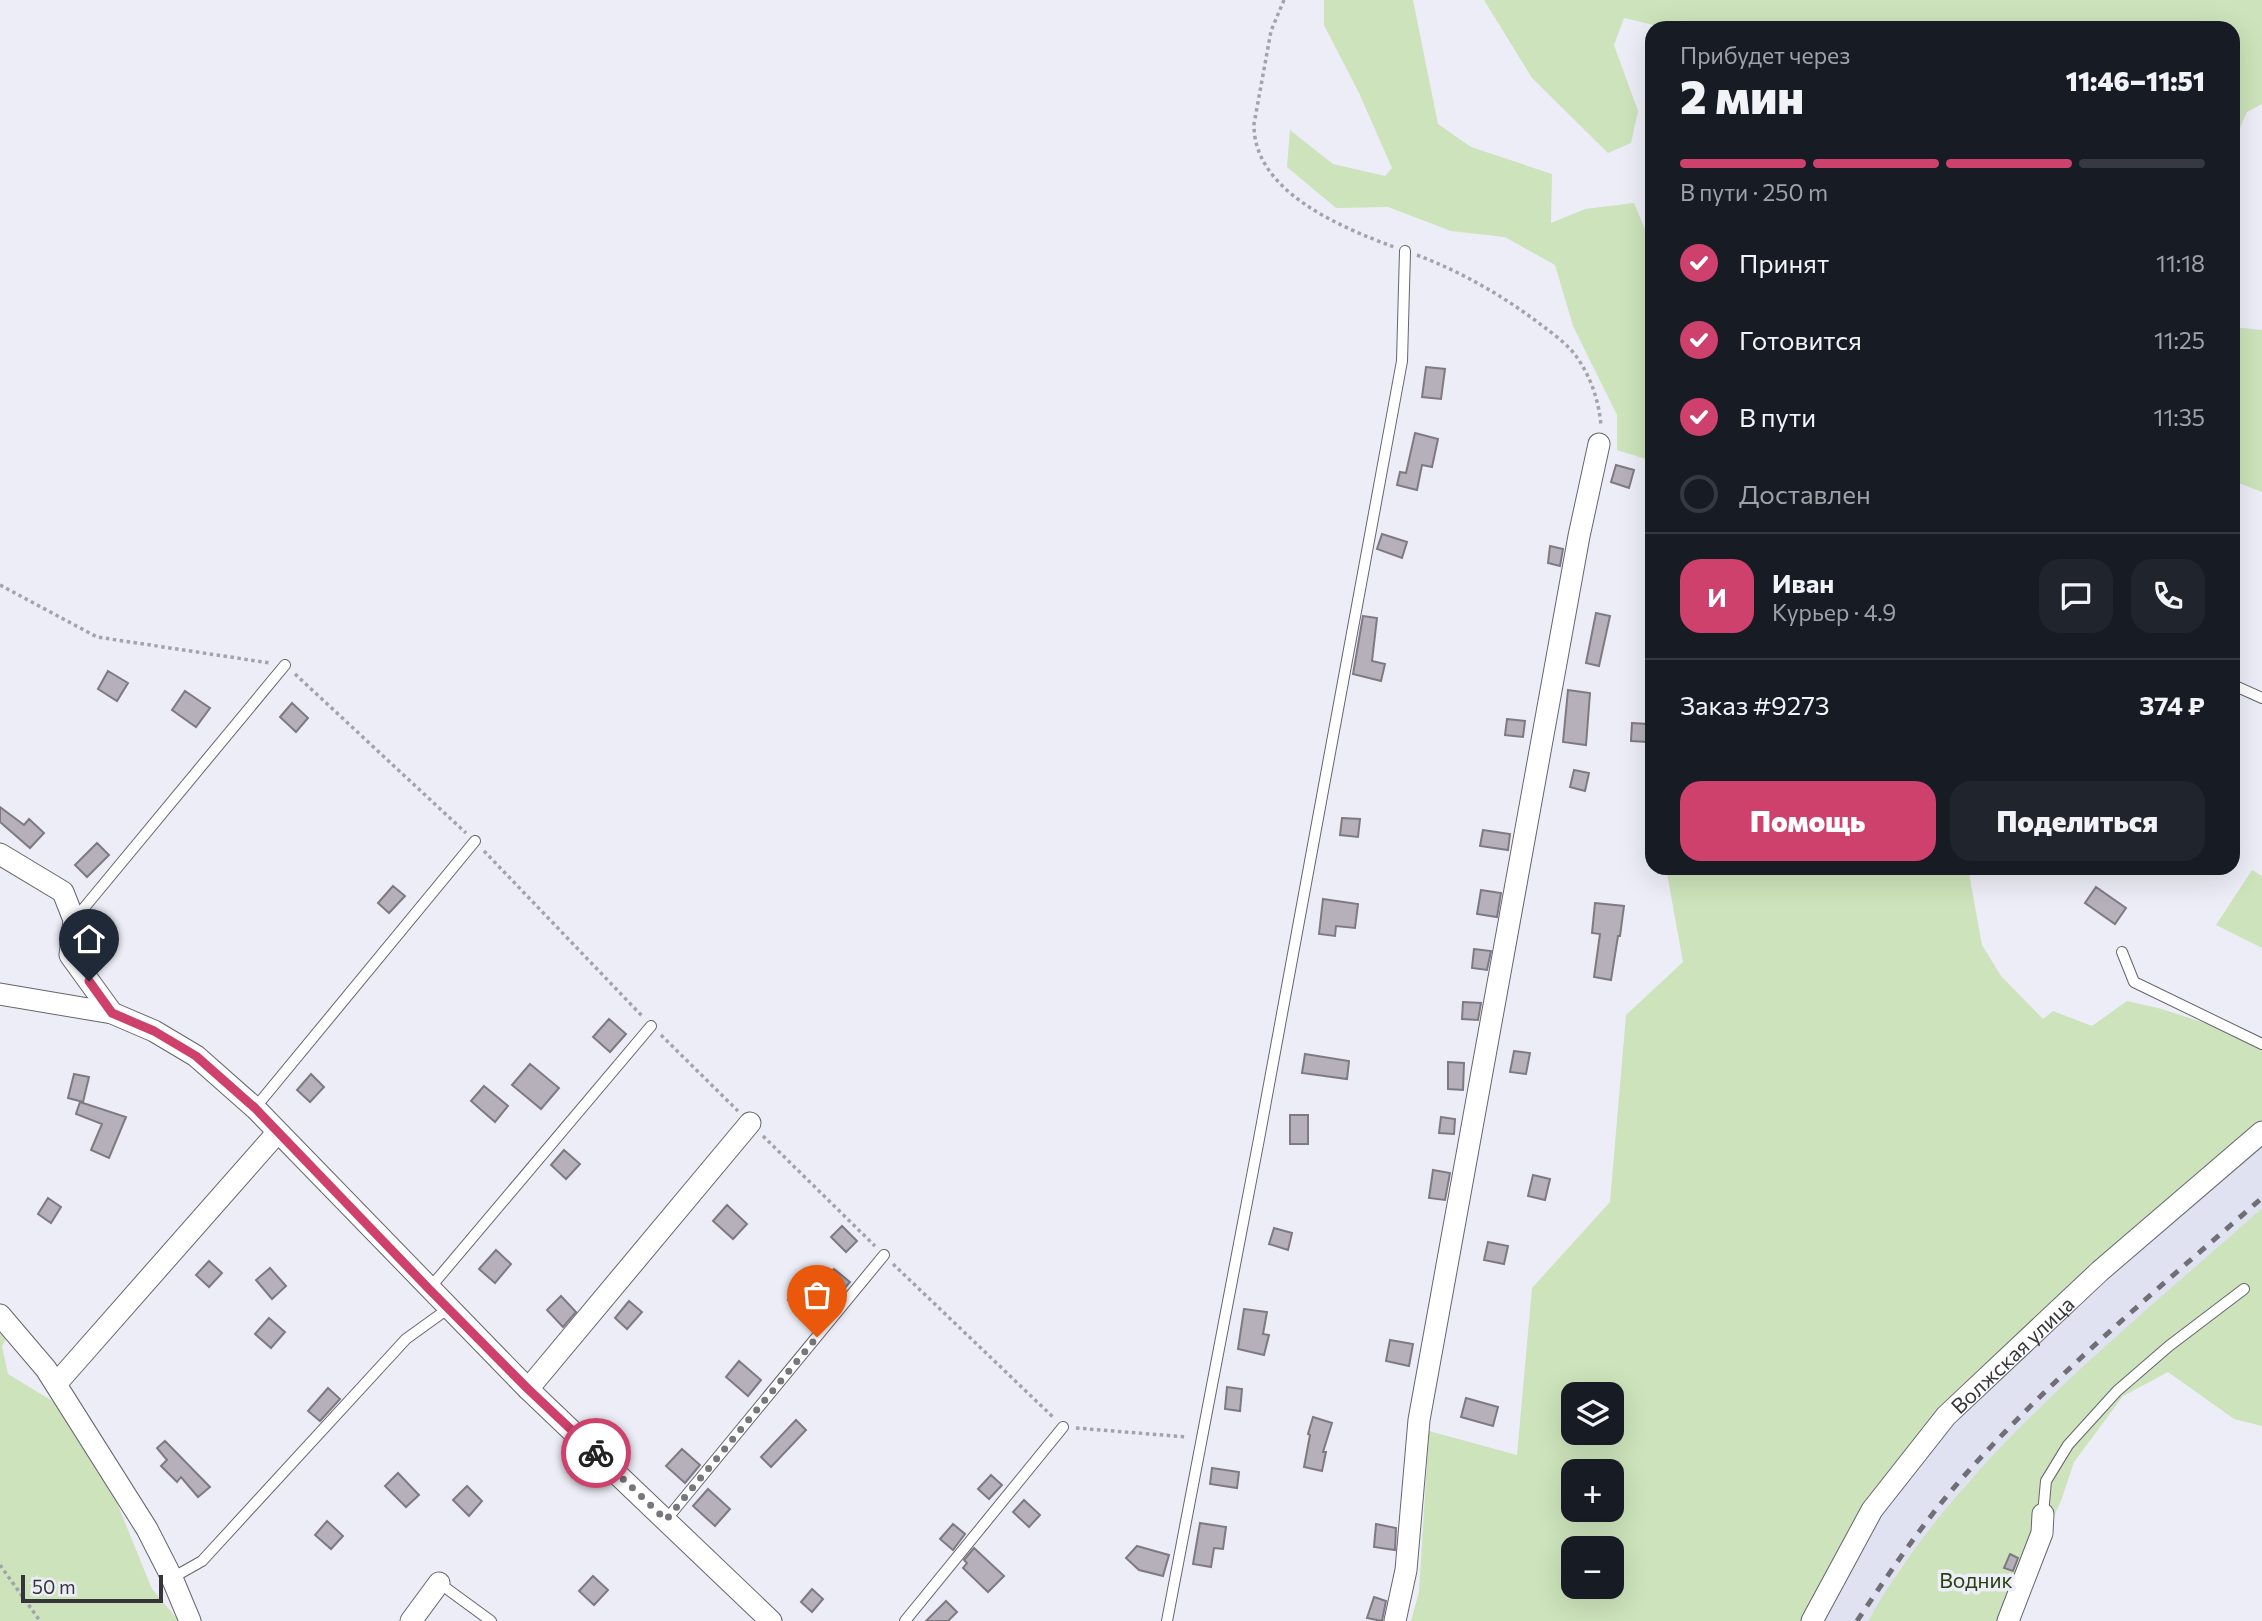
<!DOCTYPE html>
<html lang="ru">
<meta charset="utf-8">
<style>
body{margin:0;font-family:Commissioner,sans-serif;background:#20242c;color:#f1f3f6;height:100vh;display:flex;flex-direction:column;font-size:26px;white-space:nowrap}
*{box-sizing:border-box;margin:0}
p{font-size:23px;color:#9ea1a6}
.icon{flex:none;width:38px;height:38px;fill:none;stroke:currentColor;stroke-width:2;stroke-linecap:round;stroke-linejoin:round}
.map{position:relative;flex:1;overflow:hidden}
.drawer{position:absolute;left:1645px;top:21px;width:595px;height:854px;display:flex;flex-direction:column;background:#171b24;border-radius:21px;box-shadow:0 7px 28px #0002}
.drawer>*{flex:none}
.tools{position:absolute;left:1561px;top:1382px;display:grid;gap:14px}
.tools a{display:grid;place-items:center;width:63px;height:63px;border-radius:14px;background:#171b24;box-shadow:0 7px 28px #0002;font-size:35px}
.scale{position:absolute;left:21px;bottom:18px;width:142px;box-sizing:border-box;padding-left:7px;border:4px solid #36363a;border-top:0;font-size:19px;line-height:24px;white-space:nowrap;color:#36363a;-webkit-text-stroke:5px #ededf7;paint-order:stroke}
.pin{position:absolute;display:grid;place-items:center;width:60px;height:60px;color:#fff;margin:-72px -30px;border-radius:50% 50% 50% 0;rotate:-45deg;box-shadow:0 0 7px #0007}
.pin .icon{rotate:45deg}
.courier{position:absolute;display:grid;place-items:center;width:70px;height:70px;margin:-35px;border:5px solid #ce416c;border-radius:50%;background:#fff;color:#222;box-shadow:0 2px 9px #0007}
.head em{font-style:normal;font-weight:800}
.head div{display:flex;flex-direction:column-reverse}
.head{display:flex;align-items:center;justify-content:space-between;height:119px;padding:0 35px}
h1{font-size:46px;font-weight:800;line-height:52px}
.bar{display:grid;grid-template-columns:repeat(4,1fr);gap:10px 7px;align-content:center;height:84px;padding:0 35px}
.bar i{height:9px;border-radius:5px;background:#363941}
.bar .on{background:#ce416c}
.bar p{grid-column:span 4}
.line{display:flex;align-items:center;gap:18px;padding:0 35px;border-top:2px solid #363941}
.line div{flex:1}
.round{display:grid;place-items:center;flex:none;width:74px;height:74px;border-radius:21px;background:#20242c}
ol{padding:0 35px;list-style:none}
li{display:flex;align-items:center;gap:21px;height:77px}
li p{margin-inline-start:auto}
li .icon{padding:7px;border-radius:50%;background:#ce416c;color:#fff;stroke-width:4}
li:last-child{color:#9ea1a6}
li i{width:38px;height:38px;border:4px solid #363941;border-radius:50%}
.action{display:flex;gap:14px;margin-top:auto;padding:14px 35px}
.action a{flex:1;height:80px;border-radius:21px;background:#ce416c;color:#fff;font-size:28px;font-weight:800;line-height:80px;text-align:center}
.action a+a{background:#20242c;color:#f1f3f6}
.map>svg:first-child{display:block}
.built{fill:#e0e1f1}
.green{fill:#cce3bb;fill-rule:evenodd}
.building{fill:#b5b0b9;stroke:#7f7a82;stroke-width:2}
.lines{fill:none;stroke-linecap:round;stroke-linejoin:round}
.service-casing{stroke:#65656e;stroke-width:12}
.minor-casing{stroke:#65656e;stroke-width:23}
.path{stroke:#a3a3ab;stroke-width:3.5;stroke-dasharray:3.5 3.5;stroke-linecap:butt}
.service{stroke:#fff;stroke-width:10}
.minor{stroke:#fff;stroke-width:21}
.rail{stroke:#6f6f75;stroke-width:5;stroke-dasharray:9 9;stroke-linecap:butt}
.done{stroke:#76767c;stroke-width:7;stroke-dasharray:0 12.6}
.route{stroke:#ce416c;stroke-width:9}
.labels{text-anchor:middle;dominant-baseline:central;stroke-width:7;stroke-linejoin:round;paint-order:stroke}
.street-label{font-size:21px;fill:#36363a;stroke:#ededf7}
.park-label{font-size:21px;fill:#294010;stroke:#ededf7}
</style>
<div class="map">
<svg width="2262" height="1621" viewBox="0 0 2262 1621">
<rect width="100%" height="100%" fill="#ededf7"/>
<path class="built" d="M2262,1144V1208L2037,1410L1967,1483L1903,1564L1868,1621H1823L1881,1515L1952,1423L2108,1278Z"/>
<path class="green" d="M1324,0H1413L1438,124L1471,147L1552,174L1551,223L1585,209L1634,203L1652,246V461L1617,450V415L1573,326L1555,265L1505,237L1451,231L1388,207L1336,208L1287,167L1290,130L1333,164L1385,176L1392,168L1359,93L1324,25Z
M1484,0H2262V104L2247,112L2233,144V28H1666L1624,18L1614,45L1638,111L1631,143L1608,153L1532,78Z
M2233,327L2262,330V492L2233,481Z
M1666,868H1968L1982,945L2001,976L2043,1019L2053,1011L2092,1026L2127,1001L2162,1009L2262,1042V1121L2094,1266L1865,1505L1801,1621H1411L1419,1592L1429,1431L1517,1455L1532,1288L1610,1202L1626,1015L1683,962ZM1573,1395H1612V1433H1573ZM1573,1472H1612V1510H1573ZM1573,1549H1612V1587H1573Z
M2252,870L2262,876V948L2216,925Z
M2262,1208V1426L2234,1419L2168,1372L2123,1396L2074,1462L2061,1501L2005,1621H1868C1960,1458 2124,1332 2262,1208Z
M0,1305L14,1326L2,1346L8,1374L59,1405L113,1493L152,1589L179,1621H0Z"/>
<path class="building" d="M1426,367L1445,369L1441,399L1422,397Z
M1415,433L1438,439L1432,467L1422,465L1417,490L1397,485L1400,472L1406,473Z
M1616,465L1634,470L1629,488L1611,482Z
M1382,534L1407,542L1402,558L1377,549Z
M1550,546L1563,549L1560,566L1548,563Z
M1596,613L1610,616L1599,666L1586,663Z
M1363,616L1377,618L1372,661L1385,664L1381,681L1353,674Z
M108,671L128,683L117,701L98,689Z
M1568,690L1590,693L1586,745L1563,742Z
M185,691L210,708L196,727L172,710Z
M292,703L308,718L296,732L280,717Z
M1507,719L1525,721L1523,737L1505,735Z
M1632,723L1648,724L1647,742L1631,741Z
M1574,770L1589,773L1585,791L1570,787Z
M0,807L24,825L29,819L44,833L30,848L0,822Z
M1342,818L1360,819L1358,837L1340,835Z
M1483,830L1510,834L1508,850L1480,846Z
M97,843L109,855L87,877L75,865Z
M393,886L405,896L389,913L378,903Z
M2096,887L2126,908L2115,924L2085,903Z
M1481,890L1501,893L1497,917L1477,914Z
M1323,899L1358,904L1355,928L1336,926L1335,936L1319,934Z
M1595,903L1624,906L1620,936H1618L1611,980L1594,977L1600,934L1592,933Z
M1474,949L1491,951L1487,970L1472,968Z
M1463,1002L1481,1003L1478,1020L1462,1019Z
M609,1019L626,1034L610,1052L593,1037Z
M1514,1051L1530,1053L1526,1074L1510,1072Z
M1305,1054L1349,1061L1347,1079L1302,1073Z
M1448,1062L1464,1063L1463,1090L1448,1089Z
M530,1064L559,1088L541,1109L512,1085Z
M74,1074L89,1077L83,1102L68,1098Z
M311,1074L324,1087L310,1102L297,1090Z
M484,1086L508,1106L495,1122L471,1101Z
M80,1102L126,1117L109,1158L91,1150L102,1124L76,1114Z
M1290,1115H1308V1144H1290Z
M1441,1117L1455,1119L1454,1134L1439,1133Z
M564,1150L580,1164L566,1179L551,1165Z
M1433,1170L1450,1173L1445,1200L1429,1198Z
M1533,1175L1550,1179L1545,1200L1528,1196Z
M48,1198L61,1207L51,1223L38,1214Z
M727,1205L747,1224L733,1239L713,1221Z
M842,1226L857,1241L846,1252L831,1237Z
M1274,1228L1292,1233L1288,1250L1269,1244Z
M1488,1242L1508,1246L1504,1264L1484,1260Z
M496,1250L511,1264L495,1283L479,1269Z
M209,1261L222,1273L209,1287L196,1275Z
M270,1268L286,1286L272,1299L256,1280Z
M834,1269L850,1282L833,1301L818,1288Z
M801,1287L817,1303L804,1316L788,1300Z
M561,1296L576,1312L563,1327L547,1310Z
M629,1301L642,1312L627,1329L615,1318Z
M1244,1309L1267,1312L1263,1334L1269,1335L1264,1355L1238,1349Z
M269,1318L285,1332L271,1348L255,1334Z
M1390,1340L1413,1344L1409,1366L1386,1361Z
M739,1361L761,1380L748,1396L726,1377Z
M1227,1387L1242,1389L1240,1411L1225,1409Z
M328,1388L340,1399L320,1421L308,1411Z
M1466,1398L1498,1407L1493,1426L1461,1417Z
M1313,1417L1332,1423L1323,1452H1326L1322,1471L1304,1467L1310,1435L1308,1434Z
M796,1420L806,1430L771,1467L761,1457Z
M165,1441L210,1487L198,1497L181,1477L177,1482L161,1466L167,1460L157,1448Z
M682,1449L700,1465L685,1483L666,1466Z
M1212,1468L1239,1472L1237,1488L1210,1484Z
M398,1473L419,1495L406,1507L385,1486Z
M991,1475L1002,1485L989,1499L978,1489Z
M467,1486L482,1501L469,1516L453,1500Z
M708,1489L730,1509L715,1526L693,1506Z
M1024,1500L1040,1515L1029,1527L1013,1512Z
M327,1521L343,1536L331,1549L315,1535Z
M1200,1523L1226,1527L1223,1549L1214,1548L1211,1567L1193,1564Z
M953,1524L965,1534L953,1550L940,1539Z
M1376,1524L1396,1528L1395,1550L1374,1547Z
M1137,1546L1169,1555L1163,1576L1139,1570L1126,1558Z
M974,1548L1004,1576L988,1592L963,1568L967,1563L964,1560Z
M2010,1554L2018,1558L2013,1571L2004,1568Z
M593,1576L608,1590L594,1605L579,1591Z
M812,1589L823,1599L812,1612L801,1602Z
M1374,1597L1386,1601L1382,1621L1367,1618Z
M946,1601L957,1612L948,1621H926Z"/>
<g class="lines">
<g class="service-casing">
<path id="service" d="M2233,685L2262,698
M74,920L285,665
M2122,952L2134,982L2262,1044
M255,1108L475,841
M429,1289L651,1026
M2043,1514L2046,1481L2068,1445L2117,1391L2169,1346L2244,1289
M666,1520L884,1255
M172,1578L202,1561L406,1339L449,1308
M439,1583L491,1621
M905,1621L1063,1427
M1167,1621L1259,1139L1402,361L1405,251"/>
</g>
<g class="minor-casing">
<g id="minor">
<path d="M0,854L63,892L74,920L70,955L112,1013"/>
<path d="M0,994L112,1013L154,1031L196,1056L255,1108L528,1389L771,1621"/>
<path d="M0,1315L46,1369L147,1529L172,1578L190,1621"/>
<path d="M56,1384L277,1133"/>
<path d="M528,1389L750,1123"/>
<path d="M411,1621L439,1583"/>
<path d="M1395,1621L1406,1570L1419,1420L1579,536L1599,444"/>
<path id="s1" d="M1812,1621L1872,1510L1946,1416L2100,1271L2262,1132"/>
<path d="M2008,1621L2042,1533L2043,1514"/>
</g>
</g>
<path class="path" d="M1284,0L1271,31L1254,124C1253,191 1340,227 1394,247
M1417,255C1464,273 1505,297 1544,327C1555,335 1568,345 1576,356C1591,377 1599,401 1601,426
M0,585L97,637L270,663
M295,674L466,833
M484,851L643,1017
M661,1035L738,1111
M763,1136L875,1246
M893,1264L1054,1418
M1076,1428L1187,1437
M0,1565L40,1621"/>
<use href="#service" class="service"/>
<use href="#minor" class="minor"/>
<path class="rail" d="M1857,1621C1890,1572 1924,1521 1964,1476C2054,1375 2160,1287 2262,1198"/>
</g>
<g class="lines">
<path class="done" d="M596,1453L666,1520L817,1337"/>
<path class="route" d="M89,981L112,1013L154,1031L196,1056L255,1108L429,1289L528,1389L596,1453"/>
</g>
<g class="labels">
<g class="street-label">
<text stroke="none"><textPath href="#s1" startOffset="336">Волжская улица</textPath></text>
</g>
<g class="park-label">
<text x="1976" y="1579">Водник</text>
</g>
</g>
</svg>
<div class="tools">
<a><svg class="icon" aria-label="layers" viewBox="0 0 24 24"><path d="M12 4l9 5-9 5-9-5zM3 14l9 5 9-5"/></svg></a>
<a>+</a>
<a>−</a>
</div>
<div class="scale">50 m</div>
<div class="pin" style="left:817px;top:1337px;background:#ea580c"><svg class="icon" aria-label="bag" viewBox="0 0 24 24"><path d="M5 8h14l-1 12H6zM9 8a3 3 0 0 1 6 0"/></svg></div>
<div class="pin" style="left:89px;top:981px;background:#1f2937"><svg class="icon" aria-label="home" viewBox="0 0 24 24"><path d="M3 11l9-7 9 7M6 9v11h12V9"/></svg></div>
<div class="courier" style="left:596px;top:1453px"><svg class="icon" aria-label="bike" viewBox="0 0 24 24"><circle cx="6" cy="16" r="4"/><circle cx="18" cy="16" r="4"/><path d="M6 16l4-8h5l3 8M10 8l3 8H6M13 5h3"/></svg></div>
<section class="drawer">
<div class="head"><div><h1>2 мин</h1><p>Прибудет через</p></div><em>11:46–11:51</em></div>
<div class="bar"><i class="on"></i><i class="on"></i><i class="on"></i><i></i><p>В пути · 250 m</p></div>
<ol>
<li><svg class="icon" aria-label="check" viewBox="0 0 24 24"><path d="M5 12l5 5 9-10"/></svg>Принят<p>11:18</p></li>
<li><svg class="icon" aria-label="check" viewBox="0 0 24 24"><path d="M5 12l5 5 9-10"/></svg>Готовится<p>11:25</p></li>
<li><svg class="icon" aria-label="check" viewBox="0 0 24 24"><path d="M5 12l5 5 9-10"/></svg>В пути<p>11:35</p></li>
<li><i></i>Доставлен</li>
</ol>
<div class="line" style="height:126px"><b class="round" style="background:#ce416c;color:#fff">И</b><div><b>Иван</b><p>Курьер · 4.9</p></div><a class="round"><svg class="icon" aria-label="chat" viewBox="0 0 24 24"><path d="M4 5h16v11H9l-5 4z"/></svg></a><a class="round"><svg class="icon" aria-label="phone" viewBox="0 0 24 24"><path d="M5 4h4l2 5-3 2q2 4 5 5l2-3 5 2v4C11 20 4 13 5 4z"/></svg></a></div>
<div class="line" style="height:91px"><div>Заказ #9273</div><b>374 ₽</b></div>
<div class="action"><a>Помощь</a><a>Поделиться</a></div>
</section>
</div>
